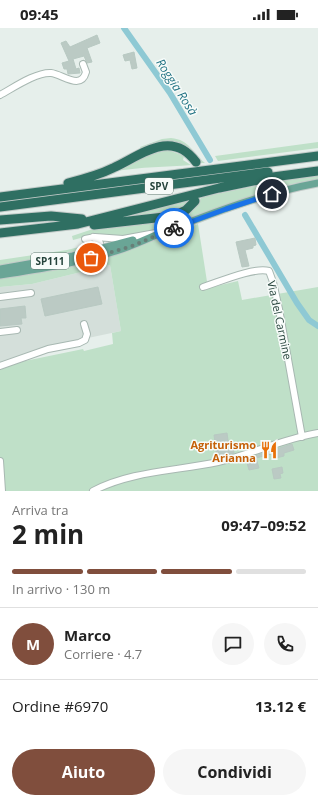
<!DOCTYPE html>
<html lang="it">
<meta charset="utf-8">
<style>
body{margin:0;font-family:"Open Sans",sans-serif;background:#f6f6f6;color:#222;height:100vh;display:flex;flex-direction:column;font-size:15px;white-space:nowrap}
*{box-sizing:border-box;margin:0}
p{font-size:13px;color:#767676}
.icon{flex:none;width:22px;height:22px;fill:none;stroke:currentColor;stroke-width:2;stroke-linecap:round;stroke-linejoin:round}
.map{position:relative;height:463px;overflow:hidden}
.side{display:flex;flex-direction:column;background:#fff;flex:1}
.side>*{flex:none}
.pin{position:absolute;display:grid;place-items:center;width:34px;height:34px;color:#fff;margin:-17px;border:2px solid #fff;border-radius:50%;box-shadow:0 1px 4px #0007}
.courier{position:absolute;display:grid;place-items:center;width:40px;height:40px;margin:-20px;border:3px solid #1a73e8;border-radius:50%;background:#fff;color:#222;box-shadow:0 1px 5px #0007}
.overview em{font-style:normal;font-weight:700}
.overview div{display:flex;flex-direction:column-reverse}
.overview{display:flex;align-items:center;justify-content:space-between;height:68px;padding:0 12px}
h1{font-size:26px;font-weight:700;line-height:30px}
.bar{display:grid;grid-template-columns:repeat(4,1fr);gap:6px 4px;align-content:center;height:48px;padding:0 12px}
.bar i{height:5px;border-radius:3px;background:#e0e0e0}
.bar .active{background:#804e3d}
.bar p{grid-column:span 4}
.line{display:flex;align-items:center;gap:10px;padding:0 12px;border-top:1px solid #e0e0e0}
.line div{flex:1}
.round{display:grid;place-items:center;flex:none;width:42px;height:42px;border-radius:21px;background:#f6f6f6}
.action{display:flex;gap:8px;margin-top:auto;padding:8px 12px}
.action a{flex:1;height:46px;border-radius:24px;background:#804e3d;color:#fff;font-size:16px;font-weight:700;line-height:46px;text-align:center}
.action a+a{background:#f6f6f6;color:#222}
.status{display:flex;justify-content:space-between;align-items:center;height:28px;padding:0 20px;background:#fff;direction:ltr}
.status svg{height:11px;fill:currentColor}
.map>svg:first-child{display:block}
.built{fill:#d4dfda}
.green{fill:#bfe0c8}
.lines{fill:none;stroke-linecap:round;stroke-linejoin:round}
.canal{stroke:#8ec9d4;stroke-width:6}
.building{fill:#bbcac4;stroke:#b8c9c2}
.minor-casing{stroke:#a8b8b2;stroke-width:8}
.major-casing{stroke:#c2cac8;stroke-width:9}
.highway-casing{stroke:#c2cac8;stroke-width:11}
.minor{stroke:#fff;stroke-width:6}
.major{stroke:#6aa596;stroke-width:7}
.highway{stroke:#2f6f62;stroke-width:9}
.done{stroke:#687f78;stroke-width:4;stroke-dasharray:0 7.2}
.route{stroke:#1a73e8;stroke-width:5}
.labels{text-anchor:middle;dominant-baseline:central;stroke-width:3;stroke-linejoin:round;paint-order:stroke}
.shield{fill:#f7fbf9;stroke:#637a73;stroke-width:1}
.shield-label{font-size:10px;font-weight:bold;fill:#24423a}
.street-label{font-size:11px;fill:#24423a;stroke:#f7fbf9}
.food-label{font-size:11px;font-weight:bold;fill:#c56008;stroke:#f7fbf9;text-anchor:end}
.water-label{font-size:12px;font-style:italic;fill:#1c6f80;stroke:#f7fbf9}
</style>
<div class="status"><b>09:45</b><svg viewBox="0 0 49 12"><path d="M0 12V9h3v3zM5 12V6h3v6zM10 12V3h3v9zM15 12V0h3v12zM26 1h20v11H26zM47 4h2v5h-2z"/></svg></div>
<div class="map">
<svg width="318" height="463" viewBox="0 0 318 463">
<rect width="100%" height="100%" fill="#e6efeb"/>
<path class="built" d="M110,237L121,303L41,320L0,335V259L32,256Z"/>
<path class="green" d="M171,110C190,112 192,124 205,135H201L189,119L186,121L142,122L140,119L162,111Z
M318,114V120L218,133L215,128Z
M164,123H171L184,128L183,132L191,137C166,139 141,139 116,143L146,127Z
M318,147V151L292,156L247,169L160,200L127,208L92,207L73,212L72,208L105,197L152,193L195,178L202,169L278,153Z
M191,171L182,179L173,181V183L159,187L119,191V188Z
M198,196L208,260L238,253L242,272L318,259V463H0V342L20,334L83,321L84,323L113,316L112,305L121,303L110,237L32,256L0,259V250L117,225Z
M93,212L97,216V219L0,238V232L67,222L87,217L86,213Z"/>
<g class="lines">
<path class="canal" d="M124,0L170,65L210,132
M245,187L297,275L309,292L318,298"/>
</g>
<path class="building" d="M97,7L100,15L87,20L92,34L87,35L84,28L73,31L76,41L79,40L80,45L68,46L67,41H64L62,35L69,33L61,15L66,13L70,19Z
M134,24L137,40L132,41L130,32L125,33L123,27Z
M255,210L256,217L253,218V220L245,222L249,238L242,239L236,214Z
M98,259L102,276L45,288L41,271Z
M25,278L26,290H21L22,296L0,298V281Z
M227,405L229,419L233,418L234,425L217,430L214,407Z
M292,416L294,422L284,425V428L276,430L275,425L256,430L259,440L249,442L246,431Z
M282,439L283,445L280,446L281,450L274,451L272,441Z"/>
<g class="lines">
<g class="minor-casing">
<path id="minor" d="M0,67C13,60 36,44 51,45C62,46 81,63 86,44L83,36
M93,209L100,215L99,224
M85,211L95,209L123,211L161,204
M203,259C219,254 253,239 269,243L273,254L279,281L302,409
M0,269L31,265
M0,304L17,302
M0,338L48,321L79,315L85,312L87,306L84,296
M0,433L2,463
M93,463C131,443 176,443 218,434C252,426 283,411 318,405"/>
</g>
<g class="major-casing">
<path id="major" d="M0,241L73,228L133,212
M0,247C39,241 78,235 116,223C132,218 146,211 161,205C212,185 264,165 318,155"/>
</g>
<g class="highway-casing">
<path id="highway" d="M68,155C84,151 99,147 113,140C140,128 171,100 196,134
M0,169L318,128
M0,179L268,144
M0,192L51,188L82,191
M94,197L173,188L186,182L195,173
M0,205L78,196L219,160L273,149L318,143"/>
</g>
<use href="#minor" class="minor"/>
<use href="#major" class="major"/>
<use href="#highway" class="highway"/>
</g>
<g class="lines">
<path class="done" d="M91,230L132,218L174,200"/>
<path class="route" d="M174,200L226,181L272,166"/>
</g>
<defs>
<g id="restaurant-bare" transform="scale(1.38)"><path d="M-5-6h1v4h1v-4h1v4h1v-4h1v5L-1.5 .5V6h-2V.5L-5-1ZM5-6V6H3V1.5H1.5Q1.5-4 5-6Z" fill="#e8710a" stroke="#f7fbf9" stroke-width="2.5" paint-order="stroke"/></g>
</defs>
<g fill-rule="evenodd">
<use href="#restaurant-bare" x="269" y="422"/>
</g>
<g class="labels">
<g class="shield">
<rect x="145" y="150" width="28" height="16" rx="3"/>
<rect x="31" y="225" width="38" height="16" rx="3"/>
</g>
<g class="shield-label">
<text x="159" y="158">SPV</text>
<text x="50" y="233">SP111</text>
</g>
<g class="street-label">
<text transform="translate(280 292) rotate(78)">Via del Carmine</text>
</g>
<g class="food-label">
<text x="256" y="416">Agriturismo<tspan x="256" dy="13">Arianna</tspan></text>
</g>
<g class="water-label">
<text transform="translate(177 59) rotate(57)">Roggia Rosà</text>
</g>
</g>
</svg>
<div class="pin" style="left:91px;top:230px;background:#ea580c"><svg class="icon" aria-label="bag" viewBox="0 0 24 24"><path d="M5 8h14l-1 12H6zM9 8a3 3 0 0 1 6 0"/></svg></div>
<div class="pin" style="left:272px;top:166px;background:#1f2937"><svg class="icon" aria-label="home" viewBox="0 0 24 24"><path d="M3 11l9-7 9 7M6 9v11h12V9"/></svg></div>
<div class="courier" style="left:174px;top:200px"><svg class="icon" aria-label="bike" viewBox="0 0 24 24"><circle cx="6" cy="16" r="4"/><circle cx="18" cy="16" r="4"/><path d="M6 16l4-8h5l3 8M10 8l3 8H6M13 5h3"/></svg></div>
</div>
<section class="side">
<div class="overview"><div><h1>2 min</h1><p>Arriva tra</p></div><em>09:47–09:52</em></div>
<div class="bar"><i class="active"></i><i class="active"></i><i class="active"></i><i></i><p>In arrivo · 130 m</p></div>
<div class="line" style="height:72px"><b class="round" style="background:#804e3d;color:#fff">M</b><div><b>Marco</b><p>Corriere · 4.7</p></div><a class="round"><svg class="icon" aria-label="chat" viewBox="0 0 24 24"><path d="M4 5h16v11H9l-5 4z"/></svg></a><a class="round"><svg class="icon" aria-label="phone" viewBox="0 0 24 24"><path d="M5 4h4l2 5-3 2q2 4 5 5l2-3 5 2v4C11 20 4 13 5 4z"/></svg></a></div>
<div class="line" style="height:52px"><div>Ordine #6970</div><b>13.12 €</b></div>
<div class="action"><a>Aiuto</a><a>Condividi</a></div>
</section>
